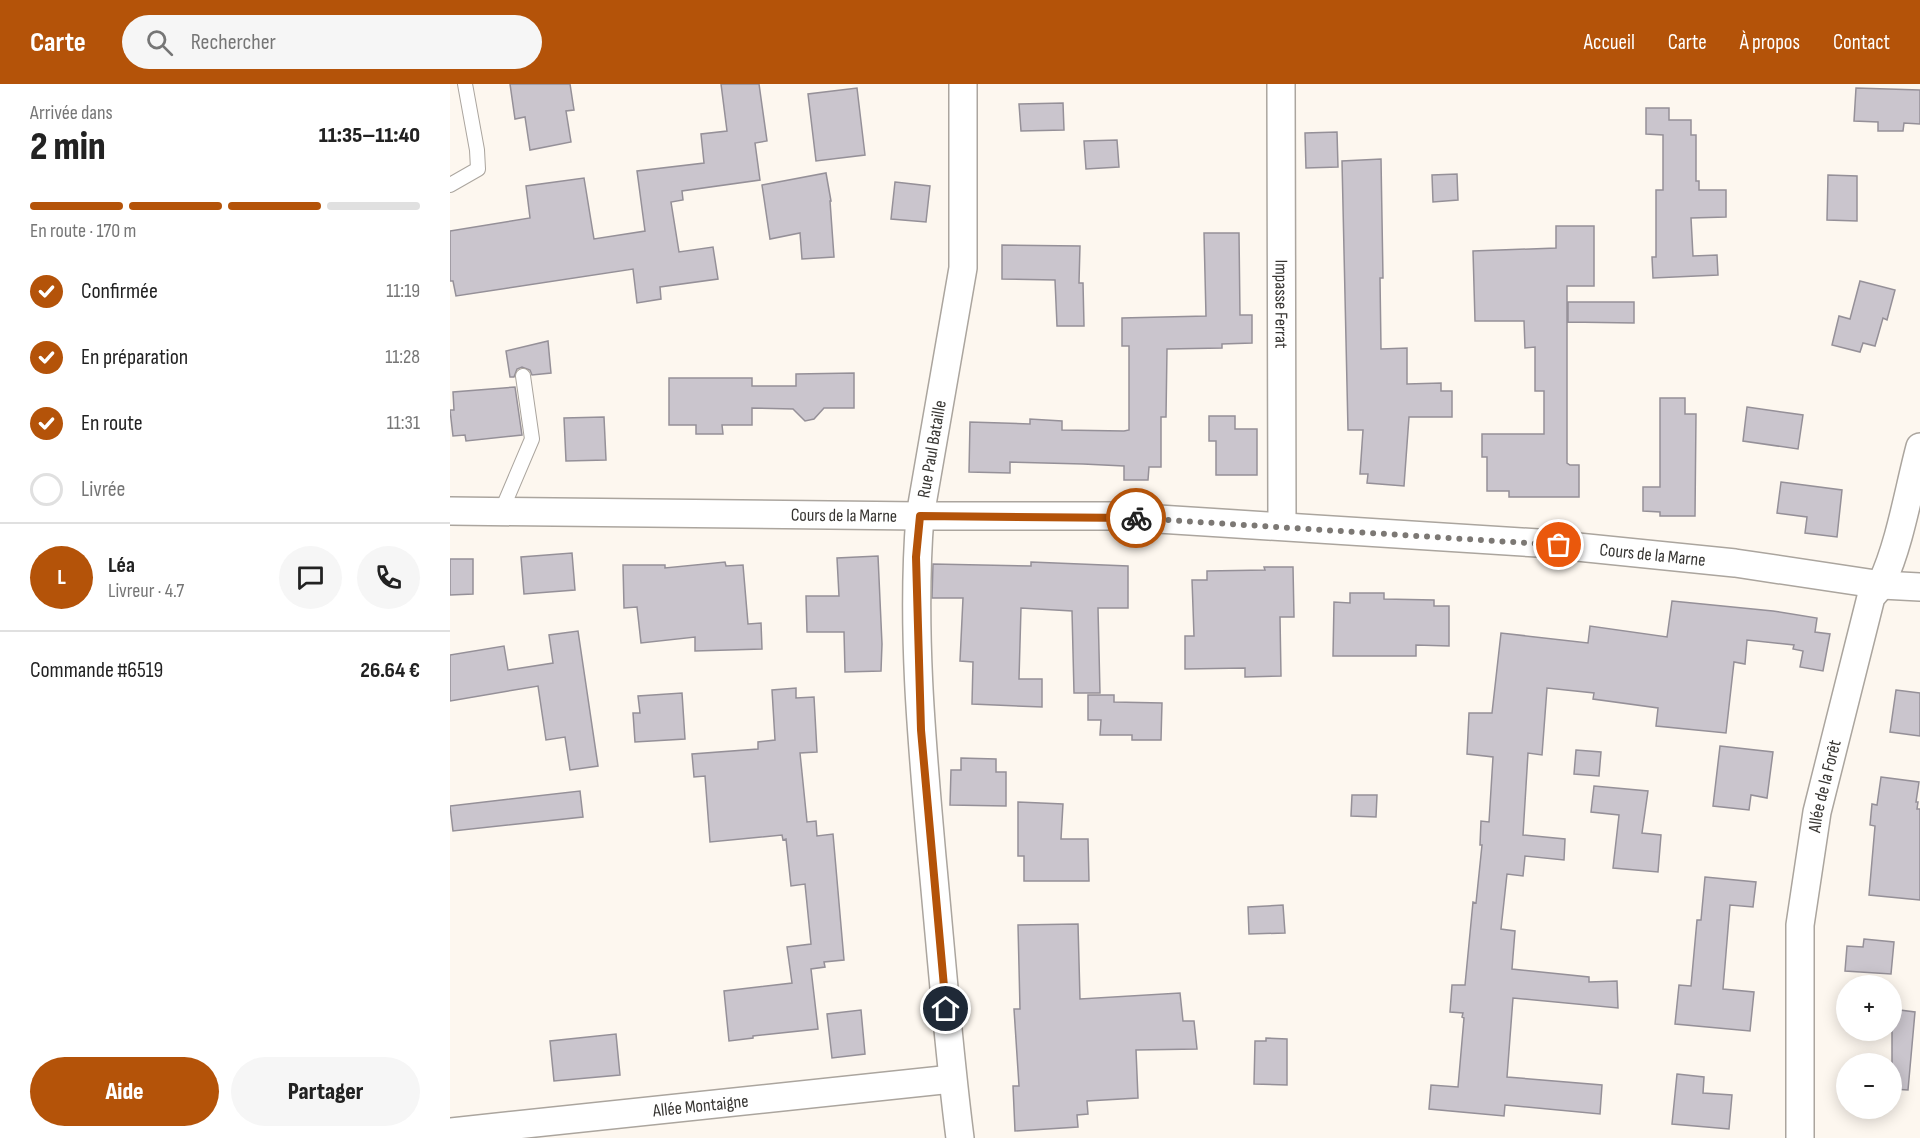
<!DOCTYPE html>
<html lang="fr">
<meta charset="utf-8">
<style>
body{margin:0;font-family:"Sofia Sans Condensed",sans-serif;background:#f6f6f6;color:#222;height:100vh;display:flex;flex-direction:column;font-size:22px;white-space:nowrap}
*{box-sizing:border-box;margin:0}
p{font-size:20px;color:#767676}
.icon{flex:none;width:33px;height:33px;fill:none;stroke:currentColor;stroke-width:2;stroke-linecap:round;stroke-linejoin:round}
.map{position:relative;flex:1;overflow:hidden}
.details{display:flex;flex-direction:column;background:#fff;width:450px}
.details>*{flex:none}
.fabs{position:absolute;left:1386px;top:891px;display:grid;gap:12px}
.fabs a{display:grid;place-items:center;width:66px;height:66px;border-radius:50%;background:#fff;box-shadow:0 3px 15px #0003;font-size:30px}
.pin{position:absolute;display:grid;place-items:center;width:51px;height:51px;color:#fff;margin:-26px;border:3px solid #fff;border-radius:50%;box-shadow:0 2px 6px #0007}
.courier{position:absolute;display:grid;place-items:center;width:60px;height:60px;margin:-30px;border:4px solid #b45309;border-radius:50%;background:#fff;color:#222;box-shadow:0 2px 8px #0007}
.head em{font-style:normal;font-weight:800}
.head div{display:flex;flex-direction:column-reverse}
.head{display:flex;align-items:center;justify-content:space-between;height:102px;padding:0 30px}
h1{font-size:39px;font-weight:800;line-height:45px}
.bar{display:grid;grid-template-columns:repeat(4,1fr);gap:9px 6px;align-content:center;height:72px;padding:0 30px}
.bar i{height:8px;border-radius:4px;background:#e0e0e0}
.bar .selected{background:#b45309}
.bar p{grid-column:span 4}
.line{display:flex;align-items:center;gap:15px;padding:0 30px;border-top:2px solid #e0e0e0}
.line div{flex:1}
.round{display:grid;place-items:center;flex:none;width:63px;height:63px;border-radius:32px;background:#f6f6f6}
ol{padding:0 30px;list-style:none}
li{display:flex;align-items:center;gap:18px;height:66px}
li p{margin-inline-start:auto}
li .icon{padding:6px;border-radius:50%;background:#b45309;color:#fff;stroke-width:4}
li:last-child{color:#767676}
li i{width:33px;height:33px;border:3px solid #e0e0e0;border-radius:50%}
.cta{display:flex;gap:12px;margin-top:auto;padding:12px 30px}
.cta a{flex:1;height:69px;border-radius:36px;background:#b45309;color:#fff;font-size:24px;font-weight:800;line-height:69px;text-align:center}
.cta a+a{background:#f6f6f6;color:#222}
header{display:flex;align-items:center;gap:36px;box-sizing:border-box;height:84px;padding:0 30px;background:#b45309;color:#fff}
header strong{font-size:28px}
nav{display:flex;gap:33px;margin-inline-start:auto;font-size:21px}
.search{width:420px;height:54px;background:#f6f6f6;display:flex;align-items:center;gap:15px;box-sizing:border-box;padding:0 21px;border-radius:33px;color:#767676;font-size:22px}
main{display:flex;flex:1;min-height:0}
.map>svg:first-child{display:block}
.building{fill:#cac5cd;stroke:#959098;stroke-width:1.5}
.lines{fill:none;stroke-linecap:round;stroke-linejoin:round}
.service-casing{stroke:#aba59e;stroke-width:16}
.minor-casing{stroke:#aba59e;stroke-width:30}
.service{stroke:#fff;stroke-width:14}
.minor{stroke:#fff;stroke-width:27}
.done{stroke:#7c7874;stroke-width:6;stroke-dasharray:0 10.8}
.route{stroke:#b45309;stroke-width:8}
.labels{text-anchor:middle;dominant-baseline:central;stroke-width:6;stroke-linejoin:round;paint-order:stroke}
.street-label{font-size:18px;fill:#363431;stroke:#fdf7ef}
</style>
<header>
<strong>Carte</strong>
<div class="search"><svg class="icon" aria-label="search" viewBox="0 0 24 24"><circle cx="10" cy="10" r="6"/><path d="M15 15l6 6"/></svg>Rechercher</div>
<nav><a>Accueil</a><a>Carte</a><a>À propos</a><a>Contact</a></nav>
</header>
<main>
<section class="details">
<div class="head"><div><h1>2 min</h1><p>Arrivée dans</p></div><em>11:35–11:40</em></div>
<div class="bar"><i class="selected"></i><i class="selected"></i><i class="selected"></i><i></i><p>En route · 170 m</p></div>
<ol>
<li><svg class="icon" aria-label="check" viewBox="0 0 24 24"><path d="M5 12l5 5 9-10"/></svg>Confirmée<p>11:19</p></li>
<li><svg class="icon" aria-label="check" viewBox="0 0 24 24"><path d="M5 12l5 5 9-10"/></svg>En préparation<p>11:28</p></li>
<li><svg class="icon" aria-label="check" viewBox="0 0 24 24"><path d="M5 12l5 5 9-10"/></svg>En route<p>11:31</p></li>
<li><i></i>Livrée</li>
</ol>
<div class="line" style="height:108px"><b class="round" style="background:#b45309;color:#fff">L</b><div><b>Léa</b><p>Livreur · 4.7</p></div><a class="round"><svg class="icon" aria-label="chat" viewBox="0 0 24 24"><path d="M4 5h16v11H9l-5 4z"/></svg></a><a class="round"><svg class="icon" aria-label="phone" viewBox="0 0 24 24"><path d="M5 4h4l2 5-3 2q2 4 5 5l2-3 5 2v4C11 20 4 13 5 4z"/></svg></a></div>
<div class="line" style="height:78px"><div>Commande #6519</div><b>26.64 €</b></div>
<div class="cta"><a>Aide</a><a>Partager</a></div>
</section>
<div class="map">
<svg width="1470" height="1054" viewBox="0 0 1470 1054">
<rect width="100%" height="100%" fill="#fdf7ef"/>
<path class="building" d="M60,0H120L124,26L116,27L121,58L80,66L75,33L65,35Z
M271,0H309L317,57L305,59L310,96L232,107L233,116L221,118L229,168L263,163L268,195L210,203L211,215L187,219L183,185L6,212L3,197H0V147L80,134L76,102L134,94L144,155L195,147L187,87L254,79L251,50L277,47Z
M407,4L415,71L366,77L358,10Z
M1406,4L1470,6V40L1454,39L1453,47H1428V38L1404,37Z
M613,19L614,46L571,47L569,20Z
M1196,24H1219V36H1241V51H1246V97H1249V106H1276V133L1241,134L1243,172L1267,171L1268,191L1203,194L1202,173H1206V106H1213V51L1196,50Z
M887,48L888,83L856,84L855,49Z
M667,56L669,83L636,85L634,57Z
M931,75L933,194H930L931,265L957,264V300L991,299V307H1002V333H959L954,402L917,399L918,390H910L913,346H898L892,77Z
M376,89L381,117H380L384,173L352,175L350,149L320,155L312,101Z
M1007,90L1008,116L983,118L982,91Z
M1378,91L1407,92V137L1377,136Z
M445,98L480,102L476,138L441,135Z
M1106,142H1144V202H1117V379L1120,381H1129V413H1059V407H1037V373H1032V350H1094V307H1085V263L1075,264L1074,237H1025L1023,167L1106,164Z
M754,149H789L790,231H802V259L772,260V264L717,265L716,333H711V383H699L698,396H674V382L633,380L560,378V389L519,388L520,338L580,340V335L612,337V346L674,347L679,346V262H672V234L756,232Z
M552,161L630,162L629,199H633L634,242H607L605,196L552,195Z
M1410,197L1445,206L1437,236L1433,234L1425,262L1413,259L1410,268L1382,261L1389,232L1400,235Z
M1118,218H1184V239L1118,238Z
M98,257L101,289L82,291L80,286L72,283L67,285L64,293H60L56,267Z
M404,289V324H374L364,335L355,337L343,325L302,324V341H272L273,350H246V341H219V294H302V302H346V290Z
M65,303L72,351L16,357L15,351L3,352L0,326H4L3,308Z
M1210,314H1235V330H1246L1245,432H1210V428L1193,427V403H1210Z
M1297,323L1353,331L1348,365L1293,357Z
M759,332H785V345H807V391H766V357H759Z
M154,333L156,376L116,377L114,334Z
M1331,398L1392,406L1387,453L1355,449L1357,433L1327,429Z
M122,469L125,506L74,510L71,473Z
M428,472L432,560L431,587L395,588L394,548H357L356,512H389L387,474Z
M0,475H23V510L0,511Z
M275,478L276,482L293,481L298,540L311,539L312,565L245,567V553L191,559L187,523L174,524L173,481H215V484Z
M581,478L678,482V524H648L650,609H624L622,527L571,524L569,595H592V623L522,620L523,578L510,577L513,514H482L483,480L581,482Z
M814,483H843L844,533H830L831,592L795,593V584L735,585V552H744L742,496H757V487L815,486Z
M900,509H934V515L984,516V522H999V562L966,561V572H883L884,518L900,519Z
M1222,517L1323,527L1367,534L1365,548L1380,550L1373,587L1350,583L1353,567L1343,565L1344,561L1297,556L1295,580L1284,578L1276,649L1206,642L1208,624L1143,615L1144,609L1097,604L1092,671L1078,669L1073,751L1115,755L1114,776L1075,772L1073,792L1057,790L1051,845L1065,847L1062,885L1139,893V898L1167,897L1168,924L1063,914L1057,993L1152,1001L1150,1030L1055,1021L1054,1032L979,1025L981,1001L1008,1003L1014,934L1012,933L1013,929L1000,928L1002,901H1015L1023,818L1026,819L1032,761H1030L1031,737L1039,738L1043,673L1017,670L1019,629H1042L1051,549L1138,559L1140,542L1217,553Z
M128,547L148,682L120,686L115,653L96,656L88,602L0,617V571L54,562L58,586L103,579L99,551Z
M346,604V614L364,613L367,668L350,669L357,738L366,737L367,752L383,750L394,876L374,878L375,883L361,885L368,945L303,952V954L279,957L274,907L342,899L337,863L361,860L355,800L341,802L336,755L333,756L332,751L260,758L255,692L244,693L242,670L308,665V658L325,656L322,606Z
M1446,606L1470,609V652L1440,648Z
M232,609L235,655L185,658L183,629H190L188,612Z
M638,611H664V618L712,619L711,656H682V651H650L651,636H638Z
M1270,662L1323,668L1317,714L1301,711L1299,726L1263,722Z
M1126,666L1151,668L1149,692L1124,690Z
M511,674L546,675V688H556V722L500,721L501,686H511Z
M1431,693L1469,698L1466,718H1468L1467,725H1470V816L1419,811L1425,742L1420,741L1422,720L1427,721Z
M1144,702L1198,707L1192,749L1211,751L1208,788L1163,784L1169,731L1141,728Z
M130,707L133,733L3,747L0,722Z
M902,711H927L926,733L901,732Z
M568,718L613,720L611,755H638L639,797H574V772H568Z
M1255,793L1306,798L1303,823L1280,821L1273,905L1304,908L1300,947L1225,940L1229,901L1241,902L1247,836H1251Z
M833,821L835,849L799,850L798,823Z
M628,840L630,915L730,909L733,937H744L747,965L686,966L688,1014L637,1017L638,1030L627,1031L628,1043L565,1047L563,1002H569L564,925H570L568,841Z
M1414,855L1444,858L1441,890L1395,887L1397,862L1413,863Z
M1442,925L1465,928L1458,1006L1442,1005Z
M411,926L415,970L382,974L377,930Z
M166,950L170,991L104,997L100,957Z
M816,954L837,955V1001L804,1000L805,957H816Z
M1227,990L1254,993L1253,1009L1282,1011L1279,1045L1222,1040Z"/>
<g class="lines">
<g class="service-casing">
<path id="service" d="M0,101L28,85L27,66L15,0
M51,428L82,355L73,292"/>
</g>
<g class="minor-casing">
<g id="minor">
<path id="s1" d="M831,0L832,442"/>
<path id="s2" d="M0,427L470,432H661L1088,459L1285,479L1432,501L1470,503"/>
<path id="s3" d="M0,1048L502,995"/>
<path id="s4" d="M510,1054C498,961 491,867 482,773C472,661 461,544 470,432L513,184V0"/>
<path id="s5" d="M1350,1054V841L1367,728L1421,513C1425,508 1430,504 1432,498C1450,460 1459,404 1470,363"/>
</g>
</g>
<use href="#service" class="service"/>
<use href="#minor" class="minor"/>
</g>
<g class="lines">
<path class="done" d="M686,434L1109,461"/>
<path class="route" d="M496,925L471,646L466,473L470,432L686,434"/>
</g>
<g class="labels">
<g class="street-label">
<text stroke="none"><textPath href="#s1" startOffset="220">Impasse Ferrat</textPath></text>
<text stroke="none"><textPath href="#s4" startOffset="692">Rue Paul Bataille</textPath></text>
<text stroke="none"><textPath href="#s2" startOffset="394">Cours de la Marne</textPath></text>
<text stroke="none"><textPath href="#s2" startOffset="1204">Cours de la Marne</textPath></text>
<text stroke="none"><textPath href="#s5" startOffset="354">Allée de la Forêt</textPath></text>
<text stroke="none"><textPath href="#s3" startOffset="252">Allée Montaigne</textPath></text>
</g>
</g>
</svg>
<div class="fabs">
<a>+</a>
<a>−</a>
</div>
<div class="pin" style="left:1109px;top:461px;background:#ea580c"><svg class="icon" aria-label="bag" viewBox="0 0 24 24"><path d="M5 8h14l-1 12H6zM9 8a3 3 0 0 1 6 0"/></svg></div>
<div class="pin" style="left:496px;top:925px;background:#1f2937"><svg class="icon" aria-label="home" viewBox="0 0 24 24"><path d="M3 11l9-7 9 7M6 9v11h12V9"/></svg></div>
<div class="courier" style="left:686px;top:434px"><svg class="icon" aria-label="bike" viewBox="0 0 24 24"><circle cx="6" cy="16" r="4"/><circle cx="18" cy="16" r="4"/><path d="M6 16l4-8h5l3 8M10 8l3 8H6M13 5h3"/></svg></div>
</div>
</main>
